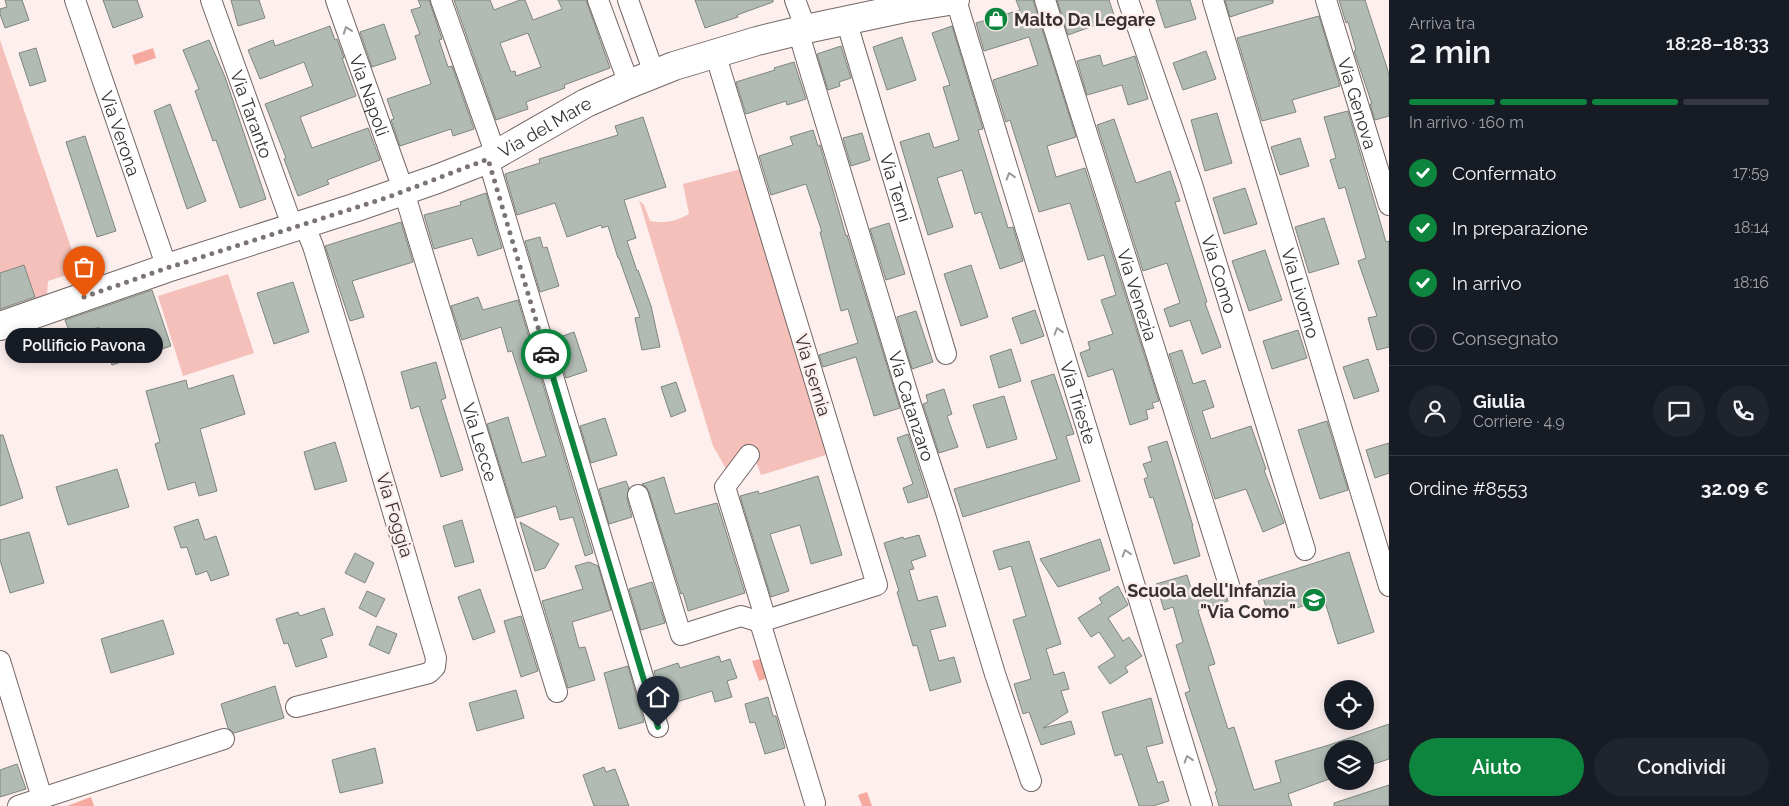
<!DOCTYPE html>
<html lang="it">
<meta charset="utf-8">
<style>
body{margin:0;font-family:Raleway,sans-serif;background:#20242c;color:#f1f3f6;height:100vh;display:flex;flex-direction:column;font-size:19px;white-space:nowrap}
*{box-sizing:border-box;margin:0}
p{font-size:16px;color:#9ea1a6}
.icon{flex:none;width:28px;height:28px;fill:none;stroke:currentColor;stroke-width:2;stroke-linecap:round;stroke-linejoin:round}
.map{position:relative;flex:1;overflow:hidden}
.details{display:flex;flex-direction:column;background:#171b24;width:400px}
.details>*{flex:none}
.fabs{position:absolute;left:1324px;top:680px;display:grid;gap:10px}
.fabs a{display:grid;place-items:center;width:50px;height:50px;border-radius:50%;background:#171b24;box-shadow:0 2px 12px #0003;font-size:25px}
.pin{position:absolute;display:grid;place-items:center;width:42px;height:42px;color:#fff;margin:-51px -21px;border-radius:50% 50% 50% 0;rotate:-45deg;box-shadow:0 0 5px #0007}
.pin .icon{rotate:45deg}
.courier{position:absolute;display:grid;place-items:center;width:50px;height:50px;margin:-25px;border:4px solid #0d853e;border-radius:50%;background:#fff;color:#222;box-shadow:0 1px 6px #0007}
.bubble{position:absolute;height:35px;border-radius:18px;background:#171b24;box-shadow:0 2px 12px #0003;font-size:16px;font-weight:600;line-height:35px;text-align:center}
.head em{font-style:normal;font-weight:600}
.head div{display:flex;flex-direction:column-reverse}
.head{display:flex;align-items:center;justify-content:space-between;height:85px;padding:0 20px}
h1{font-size:32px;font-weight:600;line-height:38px}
.bar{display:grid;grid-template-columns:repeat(4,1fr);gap:8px 5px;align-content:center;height:60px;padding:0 20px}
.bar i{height:6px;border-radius:4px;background:#363941}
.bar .selected{background:#0d853e}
.bar p{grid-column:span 4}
.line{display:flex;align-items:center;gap:12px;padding:0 20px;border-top:1px solid #363941}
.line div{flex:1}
.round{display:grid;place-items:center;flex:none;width:52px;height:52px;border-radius:26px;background:#20242c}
ol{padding:0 20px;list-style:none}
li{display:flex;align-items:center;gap:15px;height:55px}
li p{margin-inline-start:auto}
li .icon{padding:5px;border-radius:50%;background:#0d853e;color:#fff;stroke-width:4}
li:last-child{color:#9ea1a6}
li i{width:28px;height:28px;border:2px solid #363941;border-radius:50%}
.primary-button{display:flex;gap:10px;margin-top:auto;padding:10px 20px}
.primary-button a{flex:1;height:58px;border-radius:30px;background:#0d853e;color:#fff;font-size:20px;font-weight:600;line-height:58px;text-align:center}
.primary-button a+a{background:#20242c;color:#f1f3f6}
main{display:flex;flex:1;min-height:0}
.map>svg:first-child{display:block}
.green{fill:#f4c0b9}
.water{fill:#f6a99f}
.building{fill:#b1bbb3;stroke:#7e877f;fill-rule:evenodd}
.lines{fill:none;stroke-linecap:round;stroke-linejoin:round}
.minor-casing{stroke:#736765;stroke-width:22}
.secondary-casing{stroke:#736765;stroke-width:30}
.minor{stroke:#fff;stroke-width:20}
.secondary{stroke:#fff;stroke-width:28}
.oneway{stroke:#9b9898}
.done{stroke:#7c7473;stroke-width:5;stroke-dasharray:0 9}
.route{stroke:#0d853e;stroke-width:6}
.labels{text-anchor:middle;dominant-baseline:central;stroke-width:5;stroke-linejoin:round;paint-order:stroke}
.poi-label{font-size:18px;font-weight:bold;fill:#373131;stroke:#fdefed;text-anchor:start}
.street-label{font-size:18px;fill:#373131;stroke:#fdefed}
</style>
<main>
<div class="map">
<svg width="1389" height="806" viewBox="0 0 1389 806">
<rect width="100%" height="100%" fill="#fdefed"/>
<path class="green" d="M0,40L79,271L48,281L47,296L36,300L24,265L0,273Z
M741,169L829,454L761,475L751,448L738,452L729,474L713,446L639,200L644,205L650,221C664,224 677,221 689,214L683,184Z
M228,274L254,353L183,376L158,296Z"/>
<path class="water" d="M153,48L156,58L135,65L132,55Z
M760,659L767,678L759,681L752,661Z
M867,792L872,806H862L858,795Z
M91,797L94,806H67Z"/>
<path class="building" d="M5,0H22L29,20L5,28L0,14V9L7,7Z
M103,0H137L143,17L113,28Z
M231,0H259L265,18L238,26Z
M418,0H429L442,39L439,40L448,67L452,66L474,129L453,136L451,129L400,146L391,120L394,119L387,99L431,84L415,36L420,34L411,10L421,7Z
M454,0H490L494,10L520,0H525L533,20L562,9L558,0H586L610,68L564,85L565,88L526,102L528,109L496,120ZM528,33L541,67L516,76L515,71L511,72L500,43Z
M695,0H773V2L737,15L738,17L705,28Z
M1016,0H1033L1076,137L1047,146L1056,177L1085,168L1159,401L1152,403L1154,408L1146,410L1148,419L1130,425L1113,369L1088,377L1080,353L1090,349L1088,342L1113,334L1101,300L1116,295L1104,255L1088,260L1070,203L1039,212L1010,120L1006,122L993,80L1038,65L1029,37L984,51L976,23L1020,10Z
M1057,0H1109L1115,18L1068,35Z
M1156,0H1190L1196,19L1165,28Z
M1225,0H1273V3L1230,17Z
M1339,0H1365L1389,74V116L1375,120L1370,104H1372L1354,51L1356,50L1348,22L1346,23Z
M1319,16L1340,86L1292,100L1296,112L1262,121L1237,38Z
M384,24L396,59L372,67L360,32Z
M330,26L335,40L337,39L344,58H342L356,96L300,117L312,148L368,128L380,160L327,180L329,184L298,196L284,159L286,158L265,104L313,86L304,62L260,79L248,50L273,40L275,46Z
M952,26L983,129L978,130L1008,228L1013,227L1023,261L1000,269L981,212L975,214L962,170L937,178L953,227L928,235L900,142L929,133L934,148L959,140L943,87L950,85L932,33Z
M902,37L916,80L887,90L873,47Z
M209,40L225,77L266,199L240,208L216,140L213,141L195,91L199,89L183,50Z
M841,46L851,78L839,82L840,86L828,90L817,54Z
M36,48L46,81L30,86L19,53Z
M1206,51L1216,79L1183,90L1173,63Z
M1100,55L1103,66L1135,56L1148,99L1128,105L1122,85L1087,95L1077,61Z
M794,62L806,99L787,105L786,101L746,114L736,82L775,70L774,68Z
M170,104L206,201L187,209L154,111Z
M1348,111L1386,242L1389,241V347L1377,350L1368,318L1377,316L1358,261L1366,258L1345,187L1339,189L1330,160L1336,158L1324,117Z
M1217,113L1232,163L1205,171L1191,120Z
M643,117L666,187L624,200L636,238L627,241L637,271L638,270L651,306L660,347L642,350L635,318L640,317L619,258H618L608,226L602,228L601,225L567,237L555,203L517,215L505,174L540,163L539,159L618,135L615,126Z
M1114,119L1136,183L1170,171L1180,201L1175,202L1207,302L1205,303L1221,347L1202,354L1190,320L1170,327L1164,309L1180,303L1167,263L1143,271L1097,125Z
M813,130L818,146L820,145L846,236L847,235L900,408L874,416L856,357L823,367L819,355L858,343L848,309L841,311L820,232H822L806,184L771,195L759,156L793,145L790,137Z
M862,133L870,160L851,166L843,138Z
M85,136L116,231L97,237L66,142Z
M1300,138L1309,166L1280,175L1271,147Z
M1245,188L1257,224L1224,234L1213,198Z
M486,193L502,248L478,256L472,238L434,249L424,215L461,205L460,202Z
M1324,218L1339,264L1309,273L1295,227Z
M401,222L413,262L352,281L364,317L350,321L325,246Z
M889,223L905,274L886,280L870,229Z
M540,237L543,248L547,247L559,286L540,292L525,241Z
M1265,250L1282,300L1249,311L1232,261Z
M24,265L35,297L0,309V273Z
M971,265L988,317L961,326L944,274Z
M293,282L309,332L274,344L257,293Z
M152,290L171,346L112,365L99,327L71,336L65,320Z
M478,297L483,310L518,300L593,553L585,556L573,517L560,520L556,506L516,518L487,424L508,417L522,463L546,456L512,351L508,352L501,327L462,340L451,306Z
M1035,310L1044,336L1021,344L1012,318Z
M916,311L933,362L912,369L897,317Z
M1298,330L1307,358L1272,369L1263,341Z
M574,332L587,371L566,378L554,339Z
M1011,349L1021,381L999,388L990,356Z
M1182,350L1193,384L1205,380L1214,407L1202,411L1211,439L1251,426L1266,469L1264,470L1284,523L1263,532L1246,489L1215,499L1169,354Z
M1368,359L1379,391L1354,399L1343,367Z
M436,362L446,398L441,400L463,470L441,477L419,406L411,409L401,372Z
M1054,374L1074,434L1066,436L1080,481L963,517L954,489L1057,459L1031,381Z
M233,375L245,414L200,429L217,491L199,496L195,482L168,490L155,444L160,442L146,391L186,380L188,389Z
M676,382L686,411L671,417L661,387Z
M944,389L952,414L947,416L958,447L939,453L923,404L928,402L926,395Z
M1004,396L1017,439L987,448L973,405Z
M605,418L617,455L591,463L580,426Z
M1327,421L1348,490L1320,499L1298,430Z
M908,434L928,497L908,503L903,488L913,484L897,438Z
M0,435H3L23,498L0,506Z
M1167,441L1193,526H1192L1200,556L1174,564L1153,497L1150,498L1144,479L1148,477L1143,464L1152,461L1148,447Z
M335,442L347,481L315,490L304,452Z
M1389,443V473L1375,478L1366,450Z
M117,469L129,507L68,525L56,487Z
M818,476L842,555L811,564L800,525L770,534L789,591L771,597L740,496L758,491L759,494Z
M664,477L675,514L717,503L745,593L688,611L683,593L681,594L649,492L646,487L642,484Z
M626,481L629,488L627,498L632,517L609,524L599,489Z
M198,519L205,540L216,536L229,575L211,581L207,571L196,575L187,547L181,548L174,527Z
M462,520L474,562L455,567L443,526Z
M520,522L559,544L545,568L535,571Z
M29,532L44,583L10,593L0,560V540Z
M919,535L926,556L911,561L914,569L909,570L918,601L937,596L946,626L930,630L939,661L954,657L961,682L930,691L917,645L913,646L897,592L899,591L884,543L903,537L904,539Z
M1100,539L1110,570L1058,587L1040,559Z
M1029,541L1061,644L1046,649L1054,675L1064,672L1069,689L1061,691L1068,712L1043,728L1071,721L1075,734L1041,745L1029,712L1023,714L1014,684L1031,679L1013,620L1026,616L1011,566L999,570L993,551Z
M1349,552L1374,632L1338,644L1324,599L1269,617L1258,581Z
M355,553L374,563L365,583L345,573Z
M589,562L598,566L611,610L572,622L579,648L585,647L595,680L568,688L542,601L583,589L575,566Z
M1187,575L1193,595L1217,588L1222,596L1228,600V601L1198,611L1215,664L1208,666L1228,729L1234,727L1254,790L1281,782L1275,761L1329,745L1389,724V759L1365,767V749H1332V778L1288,794L1292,806H1219L1215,792L1217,791L1185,693L1190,691L1176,645L1183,642L1173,607L1164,610L1156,584Z
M652,582L665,623L641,630L629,589Z
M1118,586L1128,605L1108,618L1123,641L1129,637L1142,656L1125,667L1128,672L1110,684L1098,667L1115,656L1099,632L1091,637L1078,618L1102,603L1099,598Z
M480,589L495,632L473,640L458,597Z
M367,591L385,599L376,617L359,608Z
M324,608L333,635L321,639L327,657L296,667L288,643L284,644L276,619L298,612L300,616Z
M521,616L538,671L521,677L504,621Z
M163,620L174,654L111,673L101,639Z
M377,626L397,634L389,654L369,645Z
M719,656L721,662L730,659L737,678L727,681L732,697L715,702L712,691L664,706L654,671L678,663L680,668Z
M628,666L644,722L619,729L604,673Z
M275,686L284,718L234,733L228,728L221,704Z
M516,690L524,718L477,731L469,703Z
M768,697L773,716H776L785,748L765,754L755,722L750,723L745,704Z
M1151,698L1163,743L1146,747L1158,783L1163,781L1169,801L1153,806H1139L1122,754L1115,756L1102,712Z
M375,748L383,783L340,793L332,760Z
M17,764L26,789L0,797V770Z
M604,767L606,772L615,769L629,806H594L583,775Z
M1389,785V806H1334V803Z"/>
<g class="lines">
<g class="minor-casing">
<g id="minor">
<path id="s1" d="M75,0L167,268"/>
<path id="s2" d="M211,0L293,228"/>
<path id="s3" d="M336,0L404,192L557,692"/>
<path d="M441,0L496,155"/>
<path d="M598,0L629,84"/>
<path d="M628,0L654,73"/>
<path d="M795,0L806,29"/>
<path id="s4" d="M956,0L1202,806"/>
<path id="s5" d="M1045,0L1230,588"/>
<path id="s6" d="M1128,0L1191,181L1305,550"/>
<path id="s7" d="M1213,0L1389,586"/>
<path id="s8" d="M1326,0L1389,205"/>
<path id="s9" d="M846,20L946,354"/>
<path id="s10" d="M798,31L911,405L946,512L995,674L1031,781"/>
<path d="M488,159L658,727"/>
<path d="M749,455L725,487L766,620"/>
<path d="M638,495L681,635L741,616L760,622L877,585L715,53"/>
<path d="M760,622L815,803"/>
<path d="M0,661L42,798L18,806"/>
<path d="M296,707L429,673L435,667L436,658L354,380L313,246L304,224"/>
<path d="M42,798L224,739"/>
</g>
</g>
<g class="secondary-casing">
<g id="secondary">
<path id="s11" d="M0,326L167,268L354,208L437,179L488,159L586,103L629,84L674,66L757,41L806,29L905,8L955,0"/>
</g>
</g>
<use href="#minor" class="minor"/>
<use href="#secondary" class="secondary"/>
</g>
<defs><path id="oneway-chevron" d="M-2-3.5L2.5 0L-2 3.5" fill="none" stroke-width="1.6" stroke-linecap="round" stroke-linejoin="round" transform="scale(1.25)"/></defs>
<g class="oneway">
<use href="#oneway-chevron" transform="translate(347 30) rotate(-110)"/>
<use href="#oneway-chevron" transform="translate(1010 176) rotate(-107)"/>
<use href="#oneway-chevron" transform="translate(1058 331) rotate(-107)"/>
<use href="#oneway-chevron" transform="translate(1126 553) rotate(-107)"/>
<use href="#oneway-chevron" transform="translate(1188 759) rotate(-107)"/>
</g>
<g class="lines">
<path class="done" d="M84,297L167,268L386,198L488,159L546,354"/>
<path class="route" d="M546,354L658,727"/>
</g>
<defs>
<g id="shop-disc" transform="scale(1.25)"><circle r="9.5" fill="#0d853e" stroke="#fdefed"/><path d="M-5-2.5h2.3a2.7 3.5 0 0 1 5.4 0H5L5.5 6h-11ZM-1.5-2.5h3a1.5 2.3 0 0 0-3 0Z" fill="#fff"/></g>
<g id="school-disc" transform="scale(1.25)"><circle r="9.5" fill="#0d853e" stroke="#fdefed"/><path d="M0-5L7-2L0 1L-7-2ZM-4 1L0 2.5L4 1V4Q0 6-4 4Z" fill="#fff"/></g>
</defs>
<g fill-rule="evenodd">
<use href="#shop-disc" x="996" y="19"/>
<use href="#school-disc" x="1314" y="600"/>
</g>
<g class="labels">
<g class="poi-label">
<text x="1014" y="19">Malto Da Legare</text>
<text x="1296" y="590" text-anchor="end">Scuola dell'Infanzia<tspan x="1296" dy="21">"Via Como"</tspan></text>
</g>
<g class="street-label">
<text stroke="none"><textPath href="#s3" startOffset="101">Via Napoli</textPath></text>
<text stroke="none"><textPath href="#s8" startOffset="108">Via Genova</textPath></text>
<text stroke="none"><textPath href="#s2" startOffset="121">Via Taranto</textPath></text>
<text stroke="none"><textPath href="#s11" startOffset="581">Via del Mare</textPath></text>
<text stroke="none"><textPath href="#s1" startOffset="141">Via Verona</textPath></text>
<text stroke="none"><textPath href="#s9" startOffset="175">Via Terni</textPath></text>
<text stroke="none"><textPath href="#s6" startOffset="289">Via Como</textPath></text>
<text stroke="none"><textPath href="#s7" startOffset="306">Via Livorno</textPath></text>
<text stroke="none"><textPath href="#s5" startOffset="309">Via Venezia</textPath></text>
<text transform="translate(813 375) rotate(73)">Via Isernia</text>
<text stroke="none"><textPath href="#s4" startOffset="421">Via Trieste</textPath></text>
<text stroke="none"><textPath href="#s10" startOffset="392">Via Catanzaro</textPath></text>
<text stroke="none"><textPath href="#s3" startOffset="465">Via Lecce</textPath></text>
<text transform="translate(395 515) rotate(73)">Via Foggia</text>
</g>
</g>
</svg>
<div class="fabs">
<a><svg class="icon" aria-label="locate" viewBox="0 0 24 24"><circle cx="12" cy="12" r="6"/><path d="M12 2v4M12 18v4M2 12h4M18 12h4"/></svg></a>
<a><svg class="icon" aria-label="layers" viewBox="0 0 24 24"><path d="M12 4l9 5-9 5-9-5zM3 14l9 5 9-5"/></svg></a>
</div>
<div class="pin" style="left:84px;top:297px;background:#ea580c"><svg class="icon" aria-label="bag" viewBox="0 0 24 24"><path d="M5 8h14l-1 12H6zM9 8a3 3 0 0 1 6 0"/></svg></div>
<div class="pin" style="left:658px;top:727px;background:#1f2937"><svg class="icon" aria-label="home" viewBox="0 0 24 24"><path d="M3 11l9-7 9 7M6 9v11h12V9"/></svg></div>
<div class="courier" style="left:546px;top:354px"><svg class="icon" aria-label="car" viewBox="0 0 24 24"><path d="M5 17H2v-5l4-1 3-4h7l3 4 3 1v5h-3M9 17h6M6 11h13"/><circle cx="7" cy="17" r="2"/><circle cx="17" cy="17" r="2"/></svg></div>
<div class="bubble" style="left:5px;top:328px;width:158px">Pollificio Pavona</div>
</div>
<section class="details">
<div class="head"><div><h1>2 min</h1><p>Arriva tra</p></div><em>18:28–18:33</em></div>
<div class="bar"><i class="selected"></i><i class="selected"></i><i class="selected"></i><i></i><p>In arrivo · 160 m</p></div>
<ol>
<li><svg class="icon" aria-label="check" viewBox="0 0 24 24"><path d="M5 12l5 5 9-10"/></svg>Confermato<p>17:59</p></li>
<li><svg class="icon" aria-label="check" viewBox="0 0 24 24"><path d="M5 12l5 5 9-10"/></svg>In preparazione<p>18:14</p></li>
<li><svg class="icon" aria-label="check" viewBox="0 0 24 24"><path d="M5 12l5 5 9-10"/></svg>In arrivo<p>18:16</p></li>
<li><i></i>Consegnato</li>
</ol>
<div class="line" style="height:90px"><a class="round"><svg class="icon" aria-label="person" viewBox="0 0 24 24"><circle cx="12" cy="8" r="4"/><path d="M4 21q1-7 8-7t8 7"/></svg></a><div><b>Giulia</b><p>Corriere · 4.9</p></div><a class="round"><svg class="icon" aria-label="chat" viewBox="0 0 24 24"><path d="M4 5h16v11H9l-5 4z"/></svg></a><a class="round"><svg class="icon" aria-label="phone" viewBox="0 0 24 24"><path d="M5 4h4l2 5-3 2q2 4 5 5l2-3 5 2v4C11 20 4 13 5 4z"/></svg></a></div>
<div class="line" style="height:65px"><div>Ordine #8553</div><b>32.09 €</b></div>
<div class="primary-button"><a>Aiuto</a><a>Condividi</a></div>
</section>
</main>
